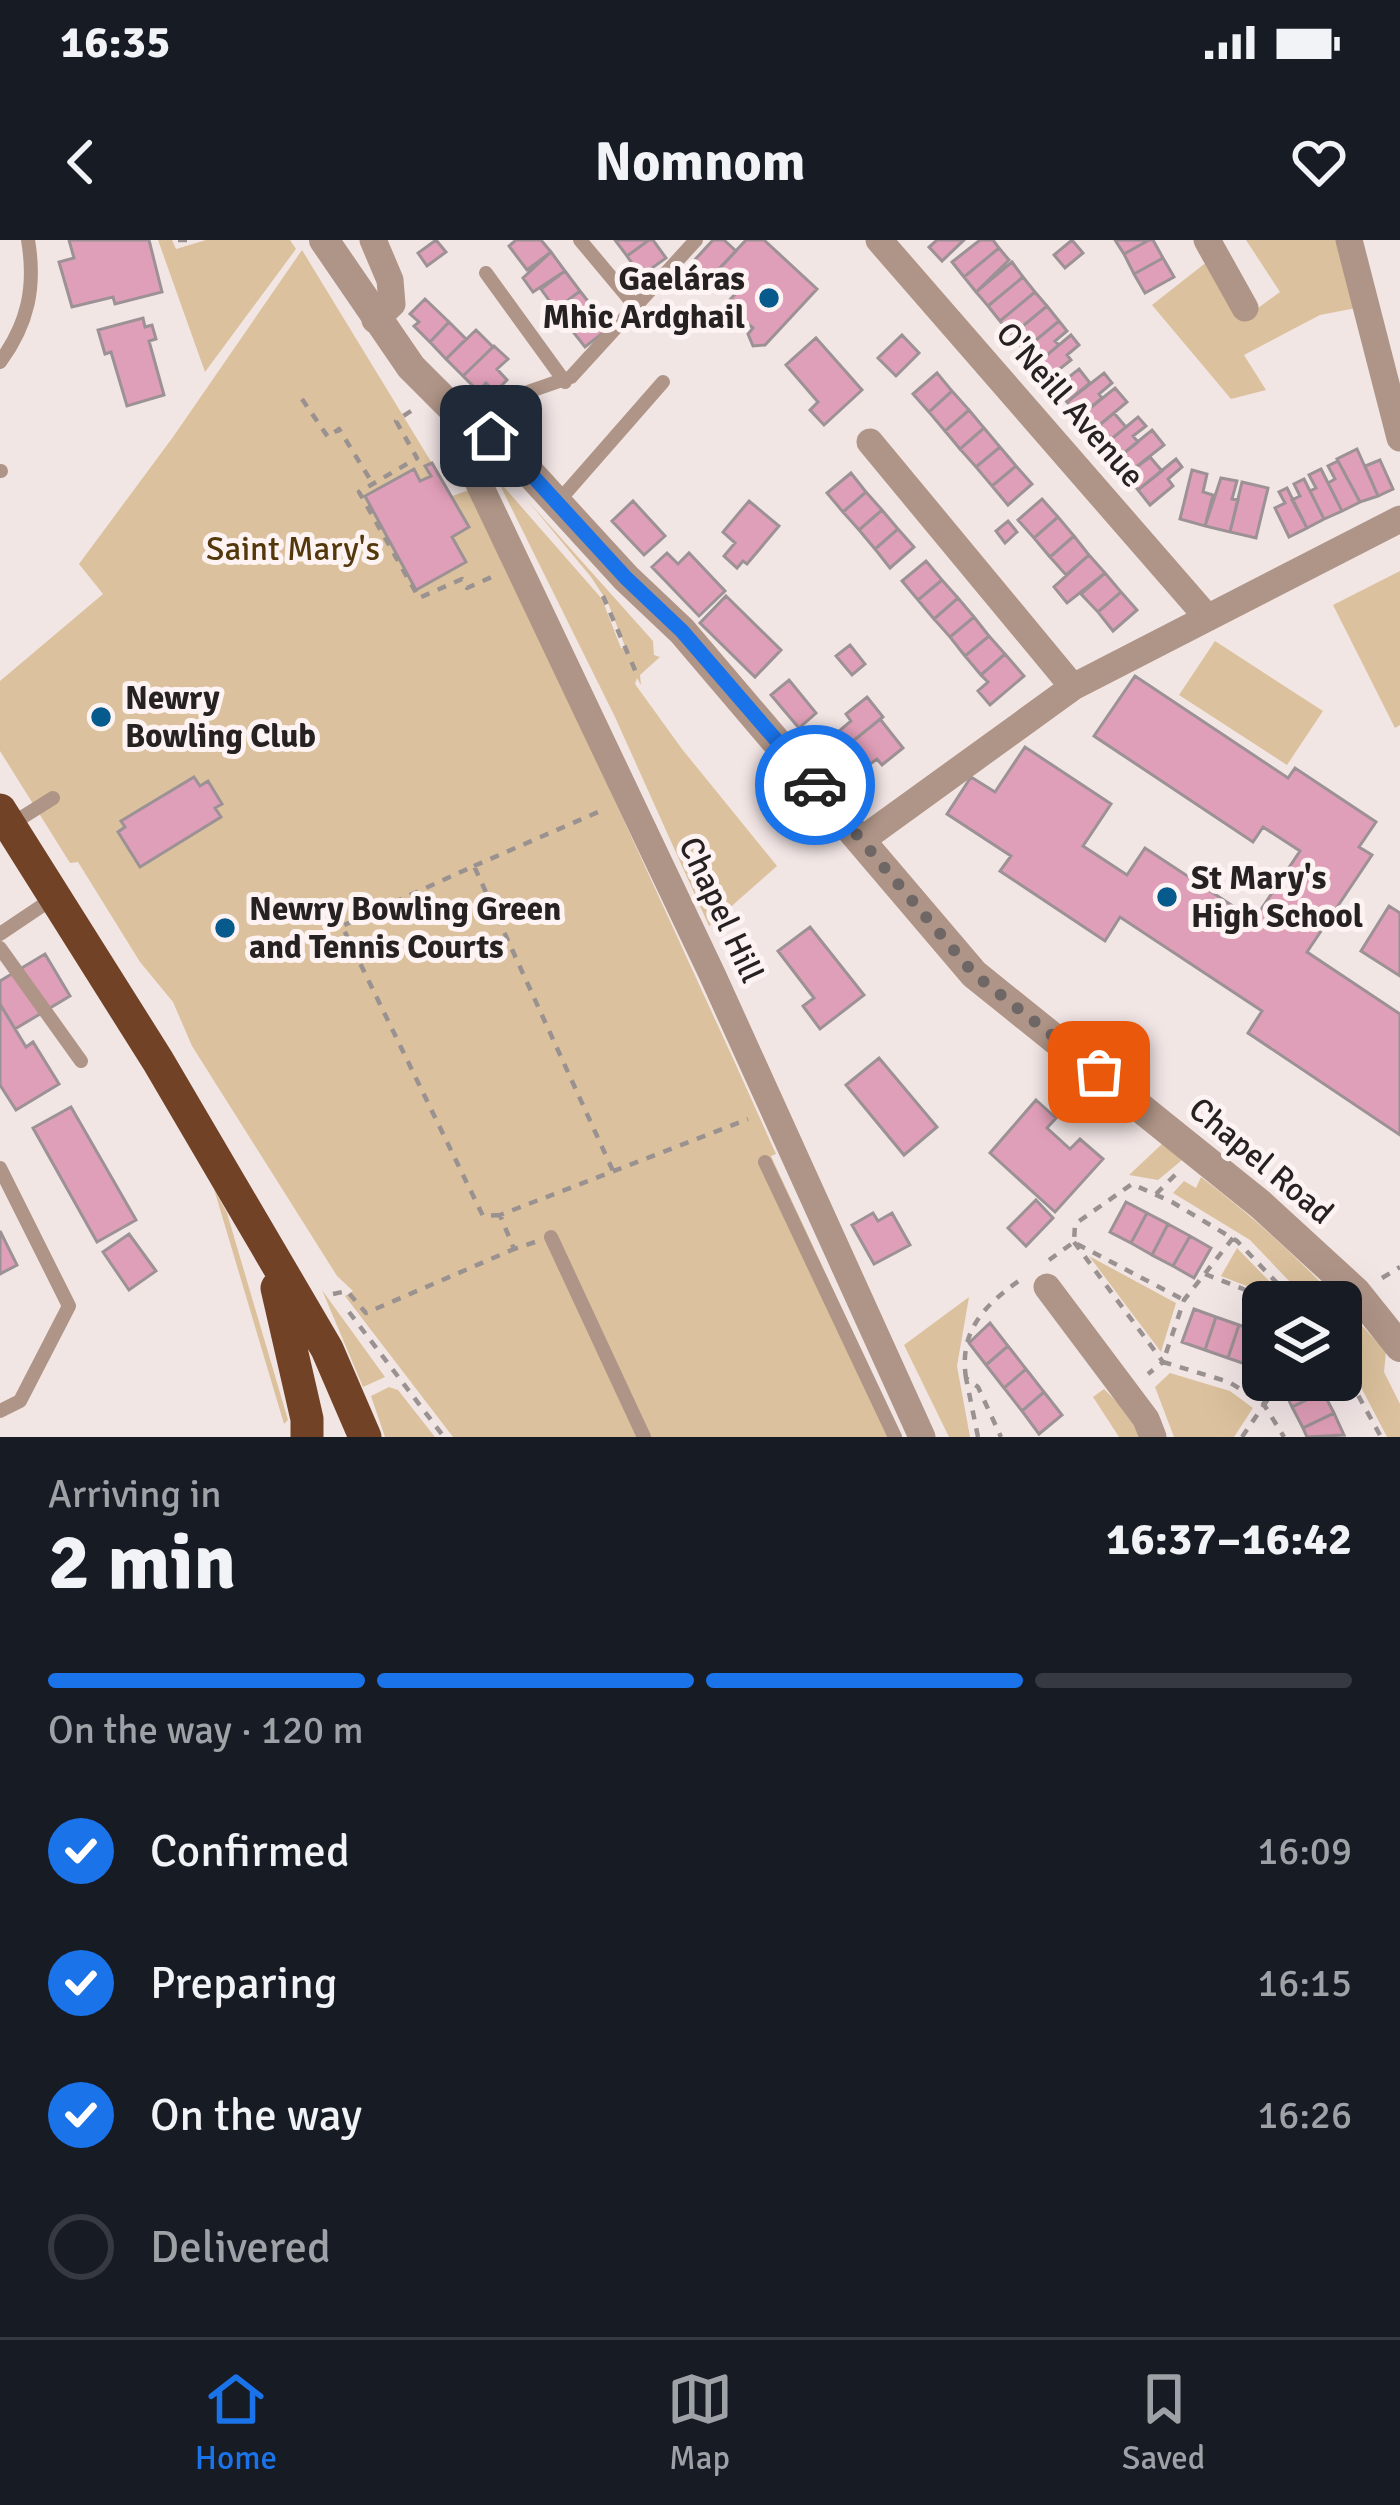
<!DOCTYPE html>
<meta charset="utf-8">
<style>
body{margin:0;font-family:Signika,sans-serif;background:#242831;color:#f1f3f6;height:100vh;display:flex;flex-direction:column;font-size:45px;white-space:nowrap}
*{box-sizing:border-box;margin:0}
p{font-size:39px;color:#9ea1a6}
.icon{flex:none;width:66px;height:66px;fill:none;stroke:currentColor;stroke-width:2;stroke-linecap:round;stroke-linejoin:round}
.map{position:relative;height:1197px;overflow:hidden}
.drawer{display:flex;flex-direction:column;background:#171b24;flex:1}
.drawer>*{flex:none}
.tools{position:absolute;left:1242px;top:1041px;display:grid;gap:24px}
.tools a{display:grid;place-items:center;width:120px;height:120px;border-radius:18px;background:#171b24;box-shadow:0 12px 48px #0002;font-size:60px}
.pin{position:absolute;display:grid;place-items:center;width:102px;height:102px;color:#fff;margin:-51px;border-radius:24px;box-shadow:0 6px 18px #0006}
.courier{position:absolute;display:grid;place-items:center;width:120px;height:120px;margin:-60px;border:9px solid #1a73e8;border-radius:50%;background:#fff;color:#222;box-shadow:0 3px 15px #0007}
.headline em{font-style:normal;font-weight:800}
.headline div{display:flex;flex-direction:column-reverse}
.headline{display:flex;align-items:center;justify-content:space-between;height:204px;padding:0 48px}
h1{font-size:78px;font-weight:800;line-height:90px}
.bar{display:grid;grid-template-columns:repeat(4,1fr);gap:18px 12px;align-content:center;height:144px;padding:0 48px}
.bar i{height:15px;border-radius:9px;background:#363941}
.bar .on{background:#1a73e8}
.bar p{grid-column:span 4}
ol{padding:0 48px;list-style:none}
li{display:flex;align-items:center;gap:36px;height:132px}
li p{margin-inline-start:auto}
li .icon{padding:12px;border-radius:50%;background:#1a73e8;color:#fff;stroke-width:4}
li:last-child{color:#9ea1a6}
li i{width:66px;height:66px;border:6px solid #363941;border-radius:50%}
.status{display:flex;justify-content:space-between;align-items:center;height:84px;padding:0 60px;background:#171b24;direction:ltr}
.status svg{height:33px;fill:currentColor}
header{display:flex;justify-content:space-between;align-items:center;height:156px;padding:0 48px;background:#171b24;font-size:54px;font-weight:800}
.menu{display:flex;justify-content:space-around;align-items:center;height:168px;border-top:3px solid #363941;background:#171b24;font-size:33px;color:#9ea1a6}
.menu a{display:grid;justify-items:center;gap:6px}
.menu .on{color:#1a73e8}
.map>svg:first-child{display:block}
.green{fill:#dbc19d}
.building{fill:#e09fb8;stroke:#9c9195;stroke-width:3}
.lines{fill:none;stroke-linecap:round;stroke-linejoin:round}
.path{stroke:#9a9191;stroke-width:4.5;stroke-dasharray:9 9;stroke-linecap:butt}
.service{stroke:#af9587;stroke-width:14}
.minor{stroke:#af9587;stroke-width:27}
.tertiary{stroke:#af9587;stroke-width:30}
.trunk{stroke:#724226;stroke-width:33}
.done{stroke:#6e6766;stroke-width:12;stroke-dasharray:0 21.6}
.route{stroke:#1a73e8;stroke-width:15}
.poi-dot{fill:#075a8c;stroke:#fef3f3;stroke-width:4.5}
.labels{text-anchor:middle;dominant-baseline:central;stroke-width:10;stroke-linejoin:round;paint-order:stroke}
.poi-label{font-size:33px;font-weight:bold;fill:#272222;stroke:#fef3f3;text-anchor:start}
.street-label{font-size:33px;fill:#272222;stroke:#fef3f3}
.park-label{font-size:33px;fill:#52380b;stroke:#fef3f3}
</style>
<div class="status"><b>16:35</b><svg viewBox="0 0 49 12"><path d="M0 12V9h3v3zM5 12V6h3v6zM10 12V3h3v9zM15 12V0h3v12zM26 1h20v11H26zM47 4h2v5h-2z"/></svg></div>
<header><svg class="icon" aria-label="back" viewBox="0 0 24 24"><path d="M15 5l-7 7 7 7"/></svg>Nomnom<svg class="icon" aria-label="heart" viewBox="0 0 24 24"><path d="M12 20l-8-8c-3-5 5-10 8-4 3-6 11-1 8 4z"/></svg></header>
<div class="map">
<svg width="1400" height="1197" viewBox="0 0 1400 1197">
<rect width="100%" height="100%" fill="#f2e6e5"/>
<path class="green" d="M158,0H172L176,9L206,0H290L296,9L205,132Z
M1246,0H1337L1356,68L1320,75L1244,115L1266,150L1231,159L1152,65L1208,21L1247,76L1280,52Z
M302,10L452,256L472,249L736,825L776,914L771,916L902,1197H453L345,1056L353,1051L337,1036L192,806L173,762L140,722L78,622L70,623L0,511V441L103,354L79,324L173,197Z
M497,239L602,359L621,408L626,409L608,363L591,337L528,261L653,401L654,415L660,417L640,435L641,445L637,438L635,444L682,509L777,626L709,686L615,477Z
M1400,331V485L1395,488L1333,365Z
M1215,401L1323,471L1287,525L1179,455Z
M1162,904L1182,920L1158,940L1129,935Z
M1201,937C1270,989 1329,1048 1386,1112L1384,1132L1400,1164V1197H1387L1341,1109V1062H1309L1250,1000L1173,953L1184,941L1196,948Z
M214,949L227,973L288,1180L284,1184Z
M1237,1008L1282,1054L1280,1059L1221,1036Z
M1089,1016L1176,1063L1161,1112Z
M322,1050L385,1137L363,1147Z
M969,1057L957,1126L970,1197H949L904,1105Z
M1170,1133L1230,1151L1253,1168L1234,1197H1174L1155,1147Z
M389,1147L398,1150L435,1197H385L371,1156Z
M1104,1149L1139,1184L1144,1197H1119L1093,1157Z"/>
<path class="building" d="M69,0H149L162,52L115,64L113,57L72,67L59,22L74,18Z
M436,0L446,12L427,26L418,13Z
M516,0H541L551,12L527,30L509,6Z
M615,0H649L627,16Z
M649,0H653L666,18L641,36L627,16Z
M713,0H724L736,11L708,41L690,25Z
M746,0H764L817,49L765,105L753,106L748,94L753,88L745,81L740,86H731L723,67L739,50L717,31Z
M937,0H964L942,21L929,7Z
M980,0H993L999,8L964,37L952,22Z
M1072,0L1083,13L1065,28L1054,15Z
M1115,0H1149L1124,14Z
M1149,0H1153L1163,18L1134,34L1124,14Z
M999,8L1009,20L976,52L964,37Z
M551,12L565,31L533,52L523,38Z
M1163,18L1174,37L1145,53L1134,34Z
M1012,22L1023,37L988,66L976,52Z
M565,31L580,51L550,74L545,68L551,63L541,49Z
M1023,37L1035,52L1000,81L988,66Z
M580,51L594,69L570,88L560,74L553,79L550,74Z
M1035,52L1047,66L1012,95L1000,81Z
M425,59L449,82L430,102L414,86L419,82L410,74Z
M1047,66L1059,81L1024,110L1012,95Z
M594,69L609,88L585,107L570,88Z
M143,78L145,87L152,85L156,99L149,101L164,155L127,166L111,112L105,114L98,90Z
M1059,81L1067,91L1055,101L1059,105L1036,124L1024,110Z
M449,82L466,99L446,119L430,102Z
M476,90L493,107L463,136L446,119Z
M902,95L919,113L896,136L878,118Z
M1071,95L1079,105L1067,115L1071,120L1047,139L1036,124Z
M816,98L862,150L824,185L810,170L818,162L786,125Z
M494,106L508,119L497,129L507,140L495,152L486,143L478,151L463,136Z
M1079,129L1090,143L1067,162L1055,148Z
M937,133L952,151L929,172L913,154Z
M1104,133L1112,143L1099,154L1102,158L1079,177L1067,162Z
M1115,148L1127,162L1091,192L1079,177Z
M952,151L969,170L945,191L929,172Z
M969,170L984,188L960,209L945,191Z
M1114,173L1126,187L1103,206L1091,192Z
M1138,177L1146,186L1133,196L1138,202L1114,221L1103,206Z
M984,188L1000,207L976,227L960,209Z
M1152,190L1164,205L1126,235L1114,221Z
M1000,207L1016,226L992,246L976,227Z
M1357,209L1378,256L1360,262L1337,219Z
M1150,217L1162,231L1138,250L1126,235Z
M1176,219L1182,227L1168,239L1173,246L1150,265L1138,250Z
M1380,220L1393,249L1378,256L1365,226Z
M1338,221L1360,262L1342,271L1328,243L1335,239L1328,226Z
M432,223L469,287L452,297L466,322L416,350L365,256L414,229L420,241L431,236L425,226Z
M1016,226L1032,244L1008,265L992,246Z
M1321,229L1342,271L1324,279L1310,251L1316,248L1309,235Z
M1192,230L1207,234L1203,252L1213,255L1205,286L1180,279Z
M851,233L866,252L843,272L827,253Z
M1221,238L1237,241L1232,259L1238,260L1230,292L1205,286Z
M1304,239L1324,279L1307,288L1292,260L1300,256L1294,244Z
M1242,242L1268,248L1256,298L1230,292Z
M1287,248L1307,288L1289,297L1275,268L1285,263L1279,252Z
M866,252L882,270L859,290L843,272Z
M1042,259L1058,277L1034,298L1018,280Z
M633,261L665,296L644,315L612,281Z
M749,261L779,286L747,324L743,321L737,328L724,316L735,303L723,292Z
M882,270L898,289L875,309L859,290Z
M1058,277L1074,296L1050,317L1034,298Z
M1008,281L1017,292L1005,303L996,291Z
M898,289L914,307L890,328L875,309Z
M1074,296L1089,315L1066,335L1050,317Z
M667,313L678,324L689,313L725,351L699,376L652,327Z
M1089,315L1105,333L1067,363L1054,347Z
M926,321L942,340L918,360L902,341Z
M1105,333L1121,352L1098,372L1081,354Z
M942,340L958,358L934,379L918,360Z
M1121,352L1137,370L1113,391L1098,372Z
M726,356L781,410L755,437L700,383Z
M958,358L974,377L950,397L934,379Z
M974,377L989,396L965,416L950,397Z
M989,396L1005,414L981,435L965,416Z
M850,405L865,424L852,435L836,416Z
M1005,414L1024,436L990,465L978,451L988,442L981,435Z
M1135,436L1288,538L1295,528L1376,582L1359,607L1372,615L1307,712L1400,774V895L1248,793L1262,771L1120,677L1105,701L1000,631L1011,616L947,574L971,537L995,552L1025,507L1111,564L1083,606L1127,635L1145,608L1254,680L1300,611L1263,587L1253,602L1094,496Z
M789,440L816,473L799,488L771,455Z
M867,457L883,477L848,505L838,492L851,481L846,474Z
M880,479L903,508L882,525L877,519L866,527L848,505Z
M194,537L200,546L208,541L222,564L215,568L221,577L140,627L118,592L125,587L121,581Z
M1389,666L1400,673V736L1361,711Z
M810,687L864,755L820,789L803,766L814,758L778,711Z
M45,714L70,756L15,789L0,764V741Z
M0,764L26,807L33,802L59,844L16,870L0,845Z
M879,818L937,887L904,915L846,845Z
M1036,860L1056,878L1047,888L1070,909L1080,899L1103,919L1055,972L990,913Z
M71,867L136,980L97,1002L33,888Z
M1036,960L1053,978L1026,1006L1008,988Z
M1126,962L1147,973L1131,1003L1110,992Z
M873,973L878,981L892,973L910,1005L874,1024L852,985Z
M1147,973L1168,984L1152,1015L1131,1003Z
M1168,984L1190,996L1173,1026L1152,1015Z
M0,991L17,1025L0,1034Z
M129,994L156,1031L129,1050L103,1012Z
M1190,996L1211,1008L1194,1038L1173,1026Z
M1194,1069L1216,1077L1205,1110L1182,1102Z
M1216,1077L1239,1085L1228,1118L1205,1110Z
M990,1083L1008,1106L986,1125L969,1103Z
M1239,1085L1262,1093L1251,1126L1228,1118Z
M1262,1093H1263V1130L1251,1126Z
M1008,1106L1026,1129L1004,1148L986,1125Z
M1026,1129L1044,1152L1022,1171L1004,1148Z
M1292,1140H1317L1323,1152L1292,1167L1282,1145Z
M1044,1152L1062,1175L1039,1194L1022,1171Z
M1323,1152L1334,1173L1303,1188L1292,1167Z
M1334,1173L1344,1195L1307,1197L1303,1188Z"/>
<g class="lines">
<path class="path" d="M178,0H188
M302,159L328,197L339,189L373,244
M411,171L396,181L417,218L359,252L419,358L462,339L467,348L494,336
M603,356L638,437
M474,626L605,569
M1156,954L1177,933
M500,975L483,976L342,686L474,626L613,931
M1233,998L1184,1060L1163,1122L1229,1142L1263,1163L1284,1197
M535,1002L514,1009L500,975L748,879
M1074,1002L1163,1122L1148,1134
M1077,1004L1184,1060
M1049,1020L1074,1002L1075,984L1132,944L1172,962L1237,1001L1295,1062
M1205,1034L1276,1062
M1382,1038L1400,1027
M333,1054L347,1051L366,1073L514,1009
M349,1072L444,1197
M1341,1124L1381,1197
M966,1138C959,1092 983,1066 1020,1040
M978,1197L966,1138L978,1147L1001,1197
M1242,1197L1281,1140"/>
<path class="service" d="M580,0L636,67
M486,33L565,142
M0,122C28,84 36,47 28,0
M494,178L519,155L571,137L696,0
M0,231H1
M557,263L663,142
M10,585L53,558
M0,694L55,657
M0,708L81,821
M765,922L895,1197
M0,928L69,1066L20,1161L0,1171
M551,997L644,1197"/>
<path class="minor" d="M373,0L390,40L392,64L375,80
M879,0L1207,377
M1207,0L1245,68
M1349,0L1400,198
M460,176L454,191L712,734L922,1197
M870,202L1073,447
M863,599L1073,447L1400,279
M1047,1047L1146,1179L1153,1197"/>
<path class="tertiary" d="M324,0L411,127L460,176L518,220L626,338L682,391L974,734L1260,964L1356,1052L1400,1107"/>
<path class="trunk" d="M0,570L158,821L327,1109L365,1197
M277,1048L307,1179V1197"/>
</g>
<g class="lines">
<path class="done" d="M815,545L974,734L1099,832"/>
<path class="route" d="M491,196L518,220L626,338L682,391L815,545"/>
</g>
<g class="poi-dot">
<circle cx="769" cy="58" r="12"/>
<circle cx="101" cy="477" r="12"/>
<circle cx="1167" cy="657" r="12"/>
<circle cx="225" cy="688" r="12"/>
</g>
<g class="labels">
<g class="poi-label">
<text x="745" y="39" text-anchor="end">Gaeláras<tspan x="745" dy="38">Mhic Ardghail</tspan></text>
<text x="125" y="458">Newry<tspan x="125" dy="38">Bowling Club</tspan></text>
<text x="1191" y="638">St Mary's<tspan x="1191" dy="38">High School</tspan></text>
<text x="249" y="669">Newry Bowling Green<tspan x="249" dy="38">and Tennis Courts</tspan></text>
</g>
<g class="street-label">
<text transform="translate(1070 165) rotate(49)">O'Neill Avenue</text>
<text transform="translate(721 670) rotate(65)">Chapel Hill</text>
<text transform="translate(1261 921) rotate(40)">Chapel Road</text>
</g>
<g class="park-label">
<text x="293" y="309">Saint Mary's</text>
</g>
</g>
</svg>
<div class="tools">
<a><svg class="icon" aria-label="layers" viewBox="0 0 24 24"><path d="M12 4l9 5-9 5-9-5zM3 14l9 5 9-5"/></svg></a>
</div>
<div class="pin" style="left:1099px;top:832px;background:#ea580c"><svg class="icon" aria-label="bag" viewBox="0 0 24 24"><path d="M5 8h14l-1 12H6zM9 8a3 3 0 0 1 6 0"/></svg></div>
<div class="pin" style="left:491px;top:196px;background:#1f2937"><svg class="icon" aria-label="home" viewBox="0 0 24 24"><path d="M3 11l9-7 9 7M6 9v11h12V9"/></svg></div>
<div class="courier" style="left:815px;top:545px"><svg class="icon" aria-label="car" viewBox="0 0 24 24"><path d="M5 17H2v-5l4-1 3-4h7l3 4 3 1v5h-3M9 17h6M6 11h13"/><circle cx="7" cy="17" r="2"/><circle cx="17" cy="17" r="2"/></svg></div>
</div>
<section class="drawer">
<div class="headline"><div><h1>2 min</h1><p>Arriving in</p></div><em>16:37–16:42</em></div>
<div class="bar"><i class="on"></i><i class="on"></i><i class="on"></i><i></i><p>On the way · 120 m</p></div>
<ol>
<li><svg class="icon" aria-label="check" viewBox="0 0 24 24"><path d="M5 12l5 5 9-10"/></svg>Confirmed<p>16:09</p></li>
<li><svg class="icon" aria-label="check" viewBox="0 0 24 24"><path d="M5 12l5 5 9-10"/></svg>Preparing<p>16:15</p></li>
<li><svg class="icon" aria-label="check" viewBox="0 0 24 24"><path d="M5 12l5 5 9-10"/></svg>On the way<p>16:26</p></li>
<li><i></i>Delivered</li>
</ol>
</section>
<nav class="menu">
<a class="on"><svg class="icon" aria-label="home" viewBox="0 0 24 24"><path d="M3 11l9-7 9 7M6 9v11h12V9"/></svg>Home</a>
<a><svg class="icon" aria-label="map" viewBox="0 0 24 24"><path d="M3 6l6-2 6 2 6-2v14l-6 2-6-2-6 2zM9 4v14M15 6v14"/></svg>Map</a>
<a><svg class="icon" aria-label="saved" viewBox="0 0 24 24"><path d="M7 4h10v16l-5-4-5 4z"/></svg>Saved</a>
</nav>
